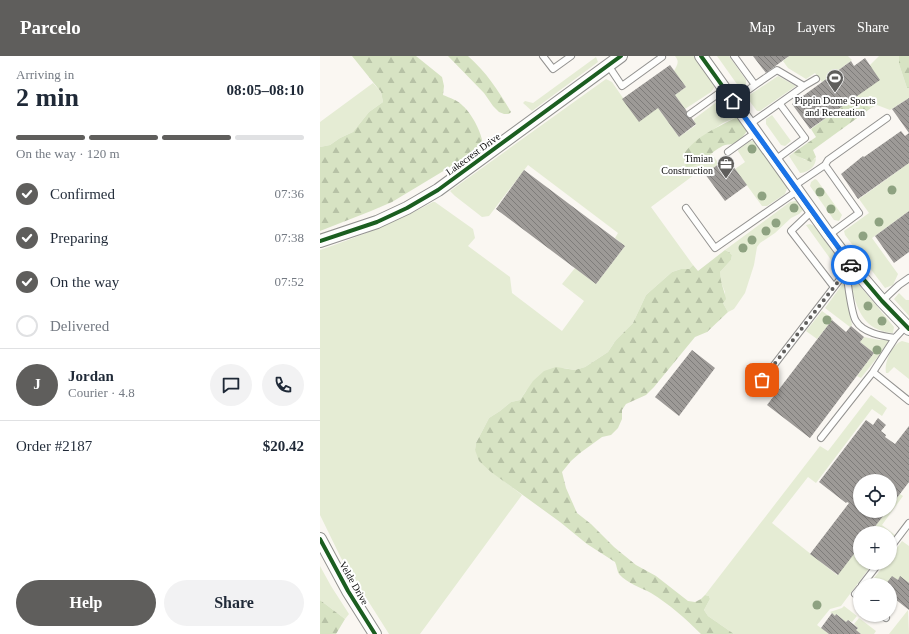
<!DOCTYPE html>
<meta charset="utf-8">
<style>
body{margin:0;font-family:Georgia,serif;background:#f2f2f3;color:#1f2937;height:100vh;display:flex;flex-direction:column;font-size:15px;white-space:nowrap}
*{box-sizing:border-box;margin:0}
p{font-size:13px;color:#747a83}
.icon{flex:none;width:22px;height:22px;fill:none;stroke:currentColor;stroke-width:2;stroke-linecap:round;stroke-linejoin:round}
.map{position:relative;flex:1;overflow:hidden}
.side{display:flex;flex-direction:column;background:#fff;width:320px}
.side>*{flex:none}
.tools{position:absolute;left:533px;top:418px;display:grid;gap:8px}
.tools a{display:grid;place-items:center;width:44px;height:44px;border-radius:50%;background:#fff;box-shadow:0 1px 3px #0004;font-size:20px}
.pin{position:absolute;display:grid;place-items:center;width:34px;height:34px;color:#fff;margin:-17px;border-radius:8px;box-shadow:0 2px 6px #0006}
.courier{position:absolute;display:grid;place-items:center;width:40px;height:40px;margin:-20px;border:3px solid #1a73e8;border-radius:50%;background:#fff;color:#222;box-shadow:0 1px 5px #0007}
.headline em{font-style:normal;font-weight:700}
.headline div{display:flex;flex-direction:column-reverse}
.headline{display:flex;align-items:center;justify-content:space-between;height:68px;padding:0 16px}
h1{font-size:26px;font-weight:700;line-height:30px}
.bar{display:grid;grid-template-columns:repeat(4,1fr);gap:6px 4px;align-content:center;height:48px;padding:0 16px}
.bar i{height:5px;border-radius:3px;background:#e0e1e3}
.bar .active{background:#5f5e5c}
.bar p{grid-column:span 4}
.line{display:flex;align-items:center;gap:10px;padding:0 16px;border-top:1px solid #e0e1e3}
.line div{flex:1}
.round{display:grid;place-items:center;flex:none;width:42px;height:42px;border-radius:21px;background:#f2f2f3}
ol{padding:0 16px;list-style:none}
li{display:flex;align-items:center;gap:12px;height:44px}
li p{margin-inline-start:auto}
li .icon{padding:4px;border-radius:50%;background:#5f5e5c;color:#fff;stroke-width:4}
li:last-child{color:#747a83}
li i{width:22px;height:22px;border:2px solid #e0e1e3;border-radius:50%}
.action{display:flex;gap:8px;margin-top:auto;padding:8px 16px}
.action a{flex:1;height:46px;border-radius:24px;background:#5f5e5c;color:#fff;font-size:16px;font-weight:700;line-height:46px;text-align:center}
.action a+a{background:#f2f2f3;color:#1f2937}
header{display:flex;align-items:center;gap:24px;box-sizing:border-box;height:56px;padding:0 20px;background:#5f5e5c;color:#fff}
header strong{font-size:19px}
nav{display:flex;gap:22px;margin-inline-start:auto;font-size:14px}
main{display:flex;flex:1;min-height:0}
.map>svg:first-child{display:block}
.grass{fill:#e5ecd4}
.forest{fill:url(#forest-firs)}
.building{fill:url(#building-back-hatch)}
.lines{fill:none;stroke-linecap:round;stroke-linejoin:round}
.service-casing{stroke:#939290;stroke-width:8}
.minor-casing{stroke:#939290;stroke-width:14}
.service{stroke:#fefefd;stroke-width:6}
.minor{stroke:#fefefd;stroke-width:12}
.cycleway-casing{stroke:#fff;stroke-width:6}
.cycleway{stroke:#1b5e20;stroke-width:4}
.tree{fill:#8ea281}
.done{stroke:#5f5e5c;stroke-width:4;stroke-dasharray:0 7.2}
.route{stroke:#1a73e8;stroke-width:5}
.labels{text-anchor:middle;dominant-baseline:central;stroke-width:4;stroke-linejoin:round;paint-order:stroke}
.poi-label{font-size:10px;fill:#0c0c0c;stroke:#fff}
.street-label{font-size:10px;fill:#0c0c0c;stroke:#fff}
</style>
<header>
<strong>Parcelo</strong>
<nav><a>Map</a><a>Layers</a><a>Share</a></nav>
</header>
<main>
<section class="side">
<div class="headline"><div><h1>2 min</h1><p>Arriving in</p></div><em>08:05–08:10</em></div>
<div class="bar"><i class="active"></i><i class="active"></i><i class="active"></i><i></i><p>On the way · 120 m</p></div>
<ol>
<li><svg class="icon" aria-label="check" viewBox="0 0 24 24"><path d="M5 12l5 5 9-10"/></svg>Confirmed<p>07:36</p></li>
<li><svg class="icon" aria-label="check" viewBox="0 0 24 24"><path d="M5 12l5 5 9-10"/></svg>Preparing<p>07:38</p></li>
<li><svg class="icon" aria-label="check" viewBox="0 0 24 24"><path d="M5 12l5 5 9-10"/></svg>On the way<p>07:52</p></li>
<li><i></i>Delivered</li>
</ol>
<div class="line" style="height:72px"><b class="round" style="background:#5f5e5c;color:#fff">J</b><div><b>Jordan</b><p>Courier · 4.8</p></div><a class="round"><svg class="icon" aria-label="chat" viewBox="0 0 24 24"><path d="M4 5h16v11H9l-5 4z"/></svg></a><a class="round"><svg class="icon" aria-label="phone" viewBox="0 0 24 24"><path d="M5 4h4l2 5-3 2q2 4 5 5l2-3 5 2v4C11 20 4 13 5 4z"/></svg></a></div>
<div class="line" style="height:52px"><div>Order #2187</div><b>$20.42</b></div>
<div class="action"><a>Help</a><a>Share</a></div>
</section>
<div class="map">
<svg width="589" height="578" viewBox="0 0 589 578">
<defs>
<pattern id="forest-firs" width="22" height="20" patternUnits="userSpaceOnUse"><rect width="22" height="20" fill="#d7e3c3"/><path d="M5 1l3.5 6h-7zM16 11l3.5 6h-7z" fill="#b7c2a6"/></pattern>
<pattern id="building-back-hatch" width="6" height="6" patternUnits="userSpaceOnUse"><rect width="6" height="6" fill="#9d9a97"/><path d="M-1 5l2 2M0 0l6 6M5-1l2 2" fill="none" stroke="#7e7c7a"/></pattern>
</defs>
<rect width="100%" height="100%" fill="#faf7f2"/>
<path class="grass" d="M355,0H375L396,29L391,36L365,53L355,39L366,31L354,15C357,9 360,6 355,0Z
M397,0H409L426,24V29L422,32L419,31Z
M469,0H528L532,4L502,26L495,17L486,23L468,12L463,5Z
M559,0H579V8L587,32H589V42L570,54L557,49L551,52L537,44L532,43L550,9Z
M276,1L278,6L212,55L203,47L205,45L213,47Z
M458,20L476,30L440,55H437L428,43V40Z
M286,23L292,26L303,42V43L338,52L359,81L376,69L374,65V63L398,45L406,42L419,60L403,67L391,75L383,106L392,98L399,108L385,118L382,113L331,151L373,209L369,213H361L352,216L326,239L313,267L296,284L288,296L265,311L255,314L244,312L206,335L200,344L191,346L180,355L169,362L156,387L155,394L184,425L202,439L100,578H69L21,502L0,459V194C40,180 76,166 113,146H115L153,173L155,182L148,190L190,221L192,237L242,275L264,245L242,228L255,212L276,228L305,190L295,182L298,177L208,109L169,160L162,161L135,140L130,135Z
M53,27L61,36L63,46L49,56L33,76L20,82L10,89L0,91V66Z
M452,59L471,85L465,90L461,89L446,68V63Z
M430,85H436L468,130L465,138L447,150H442L415,113L425,106L418,95L419,93Z
M473,97L485,104L495,103L496,101C496,110 490,116 480,117L469,100Z
M589,107V155L552,182L578,218L573,229L565,232L525,179L524,175L549,157L539,143Z
M495,123L497,124L522,159L519,165L514,164L490,130L491,126Z
M475,145H478L485,152L479,158L471,162L455,177L440,187L437,191L434,209L425,237L414,253L408,256L403,247L405,236L400,224V216L411,204L412,199L409,196L405,194L470,146Z
M490,168L497,171L521,204L520,207L514,208L486,169Z
M533,224L536,225L574,271L573,277C544,275 536,253 531,227Z
M524,226L532,269L530,271L505,252Z
M579,237L586,244H589V260L574,243Z
M502,255L513,263L497,283L486,275Z
M544,281L559,284H571L541,322L537,320L554,297L540,286Z
M582,285L589,287V323L574,311L568,317H566C564,307 572,288 582,285Z
M551,339L567,352L562,360L552,353L496,427L488,421L452,467L517,519L540,490V507H553L521,550L510,553L497,569L509,578H414L388,560L384,554L390,543L389,540L385,539L500,390L508,395Z
M580,438L583,440L562,469L575,479L570,485V477H550L567,455H570V451Z
M582,485L589,490V527L581,521C574,528 559,532 550,527L566,507H570V501Z
M0,510L11,530L29,558L25,563L0,544Z
M524,550L537,560L532,566L528,564L526,566L516,558L515,560L510,556L522,552Z
M588,554L589,578H569Z
M539,562L556,575L554,578H541L536,574L538,572L534,568Z"/>
<path class="forest" d="M32,0H96L122,21L124,30L123,39C130,42 138,44 143,50C152,58 162,77 163,89L140,105L72,146L51,155L0,175V91L10,89L20,82L33,76L49,56L63,46L61,36Z
M128,0H148C167,17 178,34 191,56L189,58H184L179,56L173,50L164,37Z
M579,0H589V32H587L579,8Z
M532,43L537,44L551,52L493,94L496,101L491,106L477,100L473,97L496,81L491,73Z
M419,60L428,73C425,79 419,86 412,88C408,89 405,88 401,91C388,98 382,110 366,111L363,99C377,79 398,71 419,60Z
M405,194L409,196L412,199L411,204L400,216C400,226 404,233 406,243L403,247L408,256L387,276L375,281L334,331L326,339L306,348L302,354V363L298,372L291,379L282,381L260,397L251,405L242,416L246,432L257,457L271,468L294,491L316,509L336,520L368,545L375,546L381,543L385,539L389,540L390,543L384,554L388,560L414,578H381C366,563 349,548 331,537C320,531 308,528 299,518C297,515 297,510 295,506L267,488L240,466L171,416L159,405L155,394L156,387L169,362L180,355L191,346L200,344L213,325L224,315L236,311L255,314L265,311L288,296L296,284L313,267L326,239L352,216L361,213H369L373,209L378,215Z
M0,544L25,563L16,578H0Z"/>
<path class="building" d="M433,0H469L446,17Z
M545,2L560,24L490,73L472,48L531,5L534,10Z
M350,9L366,31L355,39L376,68L359,81L338,52L319,66L302,43Z
M589,42V77L572,53Z
M581,75L585,80L589,77V107L538,143L521,118L543,100L544,101Z
M407,102L427,129L405,145L385,118Z
M204,114L305,190L276,228L176,153Z
M589,155V196L574,207L555,180Z
M512,264L526,276L531,270L544,281L540,286L554,297L490,382L447,349Z
M372,294L395,312L359,360L335,341Z
M558,362L566,369L561,375L566,379L565,381L575,388L589,370V426L570,451V425H540V455H567L550,477H540V490L518,519L490,498L529,447L527,446L526,447L499,426L546,364L553,369Z
M572,520L578,524L580,520L589,527V554L570,539V529H565Z
M512,557L515,560L516,558L526,566L528,564L538,572L536,574L541,578H509L501,572Z"/>
<g class="lines">
<g class="service-casing">
<path id="service" d="M223,0L233,13L251,0
M288,9L302,30L342,1L341,0
M484,30L496,23
M413,45L435,29L414,0
M370,58L405,33
M430,68L484,30L457,14L435,29
M408,96L436,76
M455,104L485,82L460,48
M505,109L508,104L567,62
M474,130L505,109L539,157L509,179
M366,152L395,192L477,135
M492,155L471,175L514,231
M526,216C528,226 531,258 536,265C543,277 562,280 575,282L586,270
M562,245L579,229L589,222
M553,316L589,345
M434,335L531,209
M501,382L553,316L575,282
M570,492L589,467
M542,529L559,507
M540,532L535,538L540,542
M562,559L566,562"/>
</g>
<g class="minor-casing">
<path id="minor" d="M381,0L509,179L534,212L562,245L589,273
M0,185L57,166L87,152L118,134L301,0
M0,483L28,535L55,578"/>
</g>
<use href="#service" class="service"/>
<use href="#minor" class="minor"/>
<g class="cycleway-casing">
<path id="cycleway" d="M381,0L509,179L534,212L562,245L589,273
M0,185L57,166L87,152L118,134L301,0
M0,483L28,535L55,578"/>
</g>
<use href="#cycleway" class="cycleway"/>
</g>
<g class="tree">
<circle cx="432" cy="93" r="4.5"/>
<circle cx="572" cy="134" r="4.5"/>
<circle cx="500" cy="136" r="4.5"/>
<circle cx="442" cy="140" r="4.5"/>
<circle cx="474" cy="152" r="4.5"/>
<circle cx="511" cy="153" r="4.5"/>
<circle cx="559" cy="166" r="4.5"/>
<circle cx="456" cy="167" r="4.5"/>
<circle cx="446" cy="175" r="4.5"/>
<circle cx="543" cy="180" r="4.5"/>
<circle cx="432" cy="184" r="4.5"/>
<circle cx="423" cy="192" r="4.5"/>
<circle cx="548" cy="250" r="4.5"/>
<circle cx="507" cy="264" r="4.5"/>
<circle cx="562" cy="265" r="4.5"/>
<circle cx="557" cy="294" r="4.5"/>
<circle cx="497" cy="549" r="4.5"/>
</g>
<g class="lines">
<path class="done" d="M442,324L531,209"/>
<path class="route" d="M413,45L531,209"/>
</g>
<defs>
<g id="stadium-pin" transform="scale(0.9)"><path d="M0 17L-7.5 6A9.5 9.5 0 1 1 7.5 6Z" fill="#5f5e5c" stroke="#fff"/><path d="M0-5a6.5 5 0 1 0 0 10a6.5 5 0 1 0 0-10ZM-3.5-1.8h7v3.6h-7Z" fill="#fff"/></g>
<g id="office-pin" transform="scale(0.9)"><path d="M0 17L-7.5 6A9.5 9.5 0 1 1 7.5 6Z" fill="#5f5e5c" stroke="#fff"/><path d="M-6-3h4V-5.5h4V-3h4V5H-6ZM-1-4.5V-3h2v-1.5ZM-6 0V1H6V0Z" fill="#fff"/></g>
</defs>
<g fill-rule="evenodd">
<use href="#stadium-pin" x="515" y="22"/>
<use href="#office-pin" x="406" y="108"/>
</g>
<g class="labels">
<g class="poi-label">
<text x="515" y="44">Pippin Dome Sports<tspan x="515" dy="12">and Recreation</tspan></text>
<text x="393" y="102" text-anchor="end">Timian<tspan x="393" dy="12">Construction</tspan></text>
</g>
<g class="street-label">
<text transform="translate(153 98) rotate(-36)">Lakecrest Drive</text>
<text transform="translate(34 527) rotate(60)">Velde Drive</text>
</g>
</g>
</svg>
<div class="tools">
<a><svg class="icon" aria-label="locate" viewBox="0 0 24 24"><circle cx="12" cy="12" r="6"/><path d="M12 2v4M12 18v4M2 12h4M18 12h4"/></svg></a>
<a>+</a>
<a>−</a>
</div>
<div class="pin" style="left:442px;top:324px;background:#ea580c"><svg class="icon" aria-label="bag" viewBox="0 0 24 24"><path d="M5 8h14l-1 12H6zM9 8a3 3 0 0 1 6 0"/></svg></div>
<div class="pin" style="left:413px;top:45px;background:#1f2937"><svg class="icon" aria-label="home" viewBox="0 0 24 24"><path d="M3 11l9-7 9 7M6 9v11h12V9"/></svg></div>
<div class="courier" style="left:531px;top:209px"><svg class="icon" aria-label="car" viewBox="0 0 24 24"><path d="M5 17H2v-5l4-1 3-4h7l3 4 3 1v5h-3M9 17h6M6 11h13"/><circle cx="7" cy="17" r="2"/><circle cx="17" cy="17" r="2"/></svg></div>
</div>
</main>
